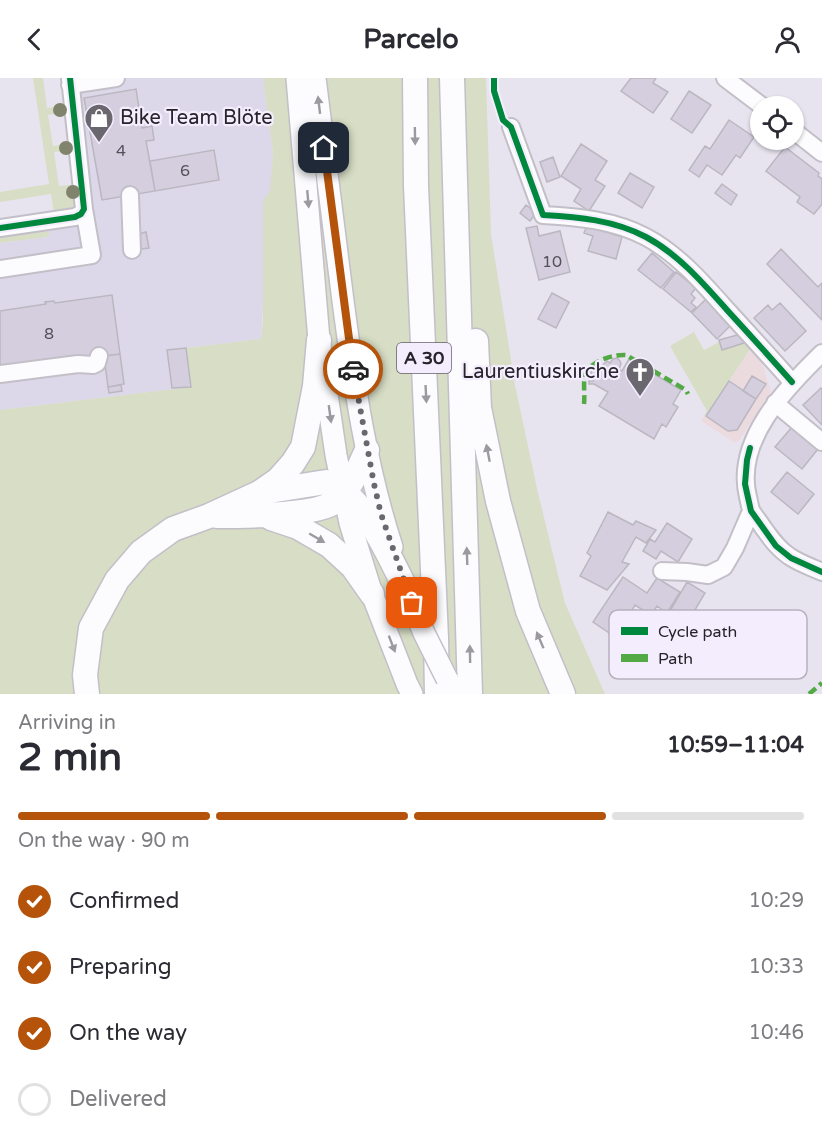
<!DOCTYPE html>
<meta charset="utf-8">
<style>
body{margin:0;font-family:"Varela Round",sans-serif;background:#f2f2f3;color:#2b2b33;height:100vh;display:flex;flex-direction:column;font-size:22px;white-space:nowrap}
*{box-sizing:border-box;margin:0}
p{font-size:20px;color:#7c7c81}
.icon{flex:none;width:33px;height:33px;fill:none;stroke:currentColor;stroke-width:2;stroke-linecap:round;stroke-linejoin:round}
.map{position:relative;height:616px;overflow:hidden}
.side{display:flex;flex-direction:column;background:#fff;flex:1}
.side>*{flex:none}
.fabs{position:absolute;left:750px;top:18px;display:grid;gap:12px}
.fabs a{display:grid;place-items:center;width:54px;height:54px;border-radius:50%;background:#fff;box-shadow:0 2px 4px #0004;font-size:30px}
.pin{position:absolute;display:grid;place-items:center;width:51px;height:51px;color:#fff;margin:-26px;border-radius:12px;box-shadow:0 3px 9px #0006}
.courier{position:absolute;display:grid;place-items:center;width:60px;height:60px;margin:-30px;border:4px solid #b45309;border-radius:50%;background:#fff;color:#222;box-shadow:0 2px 8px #0007}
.summary em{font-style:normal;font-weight:700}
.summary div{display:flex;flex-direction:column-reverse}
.summary{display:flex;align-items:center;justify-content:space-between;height:102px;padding:0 18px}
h1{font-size:39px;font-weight:700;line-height:45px}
.bar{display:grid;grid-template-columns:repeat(4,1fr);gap:9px 6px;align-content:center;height:72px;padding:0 18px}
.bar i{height:8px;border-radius:4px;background:#e1e1e2}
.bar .selected{background:#b45309}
.bar p{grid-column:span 4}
ol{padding:0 18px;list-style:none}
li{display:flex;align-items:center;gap:18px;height:66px}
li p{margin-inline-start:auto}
li .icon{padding:6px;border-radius:50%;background:#b45309;color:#fff;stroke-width:4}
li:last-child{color:#7c7c81}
li i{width:33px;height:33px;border:3px solid #e1e1e2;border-radius:50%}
header{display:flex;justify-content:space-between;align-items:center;height:78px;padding:0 18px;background:#fff;font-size:27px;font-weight:700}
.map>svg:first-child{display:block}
.commercial{fill:#dcd8e9}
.education{fill:#ebdade}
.green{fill:#d7dec5}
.building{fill:#d5cede;stroke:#bab7c0;stroke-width:1.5}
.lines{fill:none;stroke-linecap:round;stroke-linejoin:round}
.minor-casing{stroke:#c3bfc8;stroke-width:20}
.major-casing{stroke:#c3bfc8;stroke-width:24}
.highway-casing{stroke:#c3bfc8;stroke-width:27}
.minor{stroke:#fcfbfd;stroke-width:16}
.major{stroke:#fcfbfd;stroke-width:21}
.highway{stroke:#fcfbfd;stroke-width:24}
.major-bridge-casing{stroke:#c3bfc8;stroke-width:24;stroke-linecap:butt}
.major-bridge{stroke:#fcfbfd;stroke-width:21}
.quiet{stroke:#53aa44;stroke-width:4.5;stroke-dasharray:9 4.5;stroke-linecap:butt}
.cycleway-casing{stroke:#f3edfe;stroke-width:10}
.cycleway{stroke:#00873e;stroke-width:6}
.tree{fill:#80846d}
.oneway{fill:#9c9a9e}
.done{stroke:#6a676f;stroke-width:6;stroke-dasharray:0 10.8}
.route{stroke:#b45309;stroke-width:8}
.labels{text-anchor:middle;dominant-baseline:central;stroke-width:4.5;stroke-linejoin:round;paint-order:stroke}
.number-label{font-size:16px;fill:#54505a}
.shield{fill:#f3edfe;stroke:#64606a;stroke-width:1.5}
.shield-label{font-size:18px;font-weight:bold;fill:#26232a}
.poi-label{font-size:20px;fill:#26232a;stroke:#f3edfe;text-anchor:start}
.key{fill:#f3edfe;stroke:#b6b0be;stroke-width:1.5}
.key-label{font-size:16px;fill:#26232a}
</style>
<header><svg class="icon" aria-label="back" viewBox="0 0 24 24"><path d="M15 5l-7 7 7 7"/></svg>Parcelo<svg class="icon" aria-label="person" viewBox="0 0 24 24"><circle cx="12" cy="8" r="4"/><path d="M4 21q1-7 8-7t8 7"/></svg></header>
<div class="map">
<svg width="822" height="616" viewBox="0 0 822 616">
<rect width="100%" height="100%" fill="#e8e4ef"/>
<path class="commercial" d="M64,0H263L273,75L261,261L186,270L192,309L0,332V165L47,159V152L0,159V144L54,135L75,127Z"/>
<path class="education" d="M747,264L759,276L771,314L759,331L739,363L734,364L701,343L705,337L706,338L751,271L745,265Z"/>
<path class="green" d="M33,0H43L47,30L64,28L65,34L48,37L53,68L70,65L71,72L54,74L59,108L80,106C79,128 75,130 54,135L51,116L0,124V114L49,106Z
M263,0H486L491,156L515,307L538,415L565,525L605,616H0V332L191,309L186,270L261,261L263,241V123L270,113L273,75Z
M47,152L50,155L47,159L0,165V159Z
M694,254L704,272L719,264L722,272L745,265L751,270L706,338L705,337L707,333L670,268Z"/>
<path class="building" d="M631,0H656L653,5L668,14L653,35L621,13Z
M136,11L142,50L152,48L154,62L146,63L155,113L102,122L84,20Z
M689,13L711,27L692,55L671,41Z
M729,42L754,59L740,80L736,77L722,97L707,87L699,99L689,92L705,68L710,71Z
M581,66L607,83L595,102L605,108L589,133L574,123L581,111L561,98Z
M785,69L819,95L818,98L822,101V126L814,136L797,124L800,119L766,93Z
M214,72L219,102L155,113L150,83Z
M553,79L560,99L547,104L540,84Z
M630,95L654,109L642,130L618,115Z
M722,106L737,117L731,127L715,115Z
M526,127L536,135L530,143L520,135Z
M537,148L539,158L560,153L570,194L539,202L526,150Z
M587,148L622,159L616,181L588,173L593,158L584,155Z
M146,154L149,170L141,171L138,156Z
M781,171L818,209L822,205V242L767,186Z
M652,175L674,194L661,210L638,192Z
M676,194L696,210L691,216L695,220L691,225L696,229L691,234L663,211Z
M552,215L569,224L556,250L538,241Z
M112,217L120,276L0,292V233L46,226L45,224L54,223L55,225Z
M706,221L732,246L717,261L692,235Z
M780,225L806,253L785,273L754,240L768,227L772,232Z
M741,256L744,265L722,272L719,262Z
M186,270L191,309L172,310L167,272Z
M120,276L124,306L108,309L104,278Z
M617,280L620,283L621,286L619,291L622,293L629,281L681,312L673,326L678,329L666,349L662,346L654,361L599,328L608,314L594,306H589V303H593L591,294L593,290L597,288L601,289L607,283L610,285L613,281Z
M752,298L766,306L756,321L743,313Z
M729,303L756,321L737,352L728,353L706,338Z
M121,307L122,313L109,315L108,309Z
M821,310L822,311V347L803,327Z
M792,349L818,371L802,391L775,369Z
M787,394L814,416L798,436L771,414Z
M608,434L633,447L636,443L656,452L646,465L636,459L622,484L629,486L607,512L580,498L591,478L587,475Z
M667,445L692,461L678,484L661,473L656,481L643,473L650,461L655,464Z
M623,499L647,515L657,500L680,514L667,535L657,528L651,537L635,527L629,537L647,549L633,571L593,544Z
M687,504L705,515L682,554L671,547L677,537L670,533Z"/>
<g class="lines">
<g class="minor-casing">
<path id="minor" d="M725,0L762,28
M70,7L116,0
M511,49L543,137C578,139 614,142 646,159C678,176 703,205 727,232C749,256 771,280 792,304
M794,53L822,75
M130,117L132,172
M0,150L75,139L81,136L84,131L70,0
M0,191L92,177L84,131
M822,275C785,311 734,363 748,419C749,423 750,429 751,432C754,438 759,443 762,448C770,459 777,470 789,478C799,485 811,489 822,494
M0,296L78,286L93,287L97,285L99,278
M775,325L822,364
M662,493L687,494L708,497L724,489L735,470L751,433"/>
</g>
<g class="major-casing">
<path id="major" d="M297,0L319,262L336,377L350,445L372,516L407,606L412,616
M315,0C324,74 334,149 343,223C354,306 366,389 392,469
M447,601L455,616"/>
</g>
<g class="highway-casing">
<path id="highway" d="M415,0L416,108L436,560L437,616
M452,0L470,616
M476,263L479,330L498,423L528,533L563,616
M263,414L326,404C363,415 388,477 405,509
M217,438C242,438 318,438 336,423C351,411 359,389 367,372
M271,440L298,449L329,467L353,489L372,516
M87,616L85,597L91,550L117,502L141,474L173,451L209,438L259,415L278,402L293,385L303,369L315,308L319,262"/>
</g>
<use href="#minor" class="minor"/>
<use href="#major" class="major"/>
<use href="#highway" class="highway"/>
<g class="major-bridge-casing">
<path id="major-bridge" d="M405,509L424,555L447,601"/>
</g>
<use href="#major-bridge" class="major-bridge"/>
<path class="quiet" d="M584,326C585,317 583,306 585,297C590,283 613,276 626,277L686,312L688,316
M809,616L822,605"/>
<g class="cycleway-casing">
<path id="cycleway" d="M494,0V13L503,42L511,49L543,137C578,139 614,142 646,159C678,176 703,205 727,232C749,256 771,280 792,304
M0,150L75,139L81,136L84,131L70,0
M750,370L747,382L745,406L751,433L776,468L791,480L822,494"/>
</g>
<use href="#cycleway" class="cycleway"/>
</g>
<g class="tree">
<circle cx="60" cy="32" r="7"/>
<circle cx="66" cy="70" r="7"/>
<circle cx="73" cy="114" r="7"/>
</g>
<defs><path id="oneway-solid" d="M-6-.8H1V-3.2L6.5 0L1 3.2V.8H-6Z" transform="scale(1.5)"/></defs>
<g class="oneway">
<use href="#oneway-solid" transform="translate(319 27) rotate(-97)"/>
<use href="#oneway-solid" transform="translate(415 58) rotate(89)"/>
<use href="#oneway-solid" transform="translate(308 121) rotate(85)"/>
<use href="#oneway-solid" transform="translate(426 316) rotate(87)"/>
<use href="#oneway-solid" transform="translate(330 336) rotate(82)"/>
<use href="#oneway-solid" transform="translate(488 375) rotate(-101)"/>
<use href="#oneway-solid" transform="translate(317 460) rotate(30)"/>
<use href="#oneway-solid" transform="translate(467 478) rotate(-92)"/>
<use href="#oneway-solid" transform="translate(540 562) rotate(-113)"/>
<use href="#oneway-solid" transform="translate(392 566) rotate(69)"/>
<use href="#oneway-solid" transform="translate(470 576) rotate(-91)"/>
</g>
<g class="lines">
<path class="done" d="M353,291L374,406L381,436L412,525"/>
<path class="route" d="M324,70L353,291"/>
</g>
<defs>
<g id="shop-pin" transform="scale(1.5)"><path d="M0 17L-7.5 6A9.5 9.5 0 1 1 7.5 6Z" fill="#6a676f" stroke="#f3edfe"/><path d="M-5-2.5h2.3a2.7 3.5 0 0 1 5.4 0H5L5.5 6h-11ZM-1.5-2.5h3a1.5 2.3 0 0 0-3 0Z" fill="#fff"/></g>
<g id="church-pin" transform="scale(1.5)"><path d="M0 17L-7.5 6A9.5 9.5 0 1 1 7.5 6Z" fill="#6a676f" stroke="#f3edfe"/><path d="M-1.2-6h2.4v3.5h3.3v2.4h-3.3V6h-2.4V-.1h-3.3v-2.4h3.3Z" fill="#fff"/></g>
</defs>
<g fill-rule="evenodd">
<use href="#shop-pin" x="99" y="40"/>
<use href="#church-pin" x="640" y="294"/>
</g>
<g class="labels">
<g class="number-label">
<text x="121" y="73">4</text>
<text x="185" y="93">6</text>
<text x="552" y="184">10</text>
<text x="49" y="256">8</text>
</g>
<rect class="shield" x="397" y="265" width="54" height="30" rx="4.5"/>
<g class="shield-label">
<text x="424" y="280">A 30</text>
</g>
<g class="poi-label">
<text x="120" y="40">Bike Team Blöte</text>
<text x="619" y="294" text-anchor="end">Laurentiuskirche</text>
</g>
</g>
<rect x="609" y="532" width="198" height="69" rx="9" class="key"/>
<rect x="621" y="549" width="27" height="8" fill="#00873e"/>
<rect x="621" y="576" width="27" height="8" fill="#53aa44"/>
<g class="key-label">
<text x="658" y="559">Cycle path</text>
<text x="658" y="586">Path</text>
</g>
</svg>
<div class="fabs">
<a><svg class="icon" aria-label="locate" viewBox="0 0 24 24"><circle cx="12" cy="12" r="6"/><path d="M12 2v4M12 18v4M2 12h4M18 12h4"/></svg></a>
</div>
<div class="pin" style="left:412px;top:525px;background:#ea580c"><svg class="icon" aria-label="bag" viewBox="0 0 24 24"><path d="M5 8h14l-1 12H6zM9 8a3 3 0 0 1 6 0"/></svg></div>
<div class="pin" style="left:324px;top:70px;background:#1f2937"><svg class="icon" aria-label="home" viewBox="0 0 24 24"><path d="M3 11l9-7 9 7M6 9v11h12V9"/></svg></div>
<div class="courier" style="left:353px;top:291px"><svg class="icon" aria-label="car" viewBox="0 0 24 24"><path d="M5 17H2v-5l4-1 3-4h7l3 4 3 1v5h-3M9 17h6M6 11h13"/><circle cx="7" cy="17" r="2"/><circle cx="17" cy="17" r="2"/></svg></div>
</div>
<section class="side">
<div class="summary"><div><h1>2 min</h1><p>Arriving in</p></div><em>10:59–11:04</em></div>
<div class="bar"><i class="selected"></i><i class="selected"></i><i class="selected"></i><i></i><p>On the way · 90 m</p></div>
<ol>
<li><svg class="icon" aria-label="check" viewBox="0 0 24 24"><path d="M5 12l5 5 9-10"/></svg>Confirmed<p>10:29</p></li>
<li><svg class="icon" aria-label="check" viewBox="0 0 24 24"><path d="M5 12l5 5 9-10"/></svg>Preparing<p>10:33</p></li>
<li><svg class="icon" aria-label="check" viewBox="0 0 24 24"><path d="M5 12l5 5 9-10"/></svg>On the way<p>10:46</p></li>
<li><i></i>Delivered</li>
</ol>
</section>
